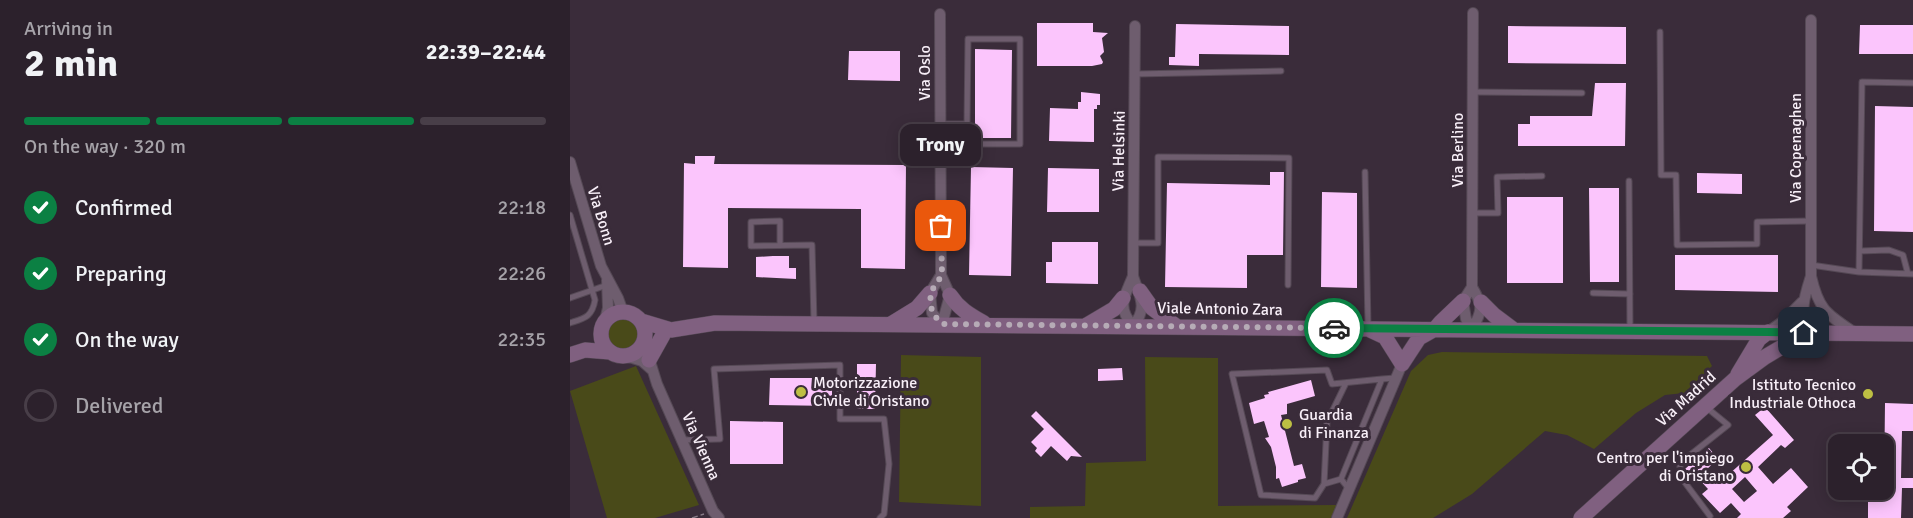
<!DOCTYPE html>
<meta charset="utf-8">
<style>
body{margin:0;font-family:Signika,sans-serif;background:#342934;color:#f1f3f6;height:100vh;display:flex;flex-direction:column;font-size:22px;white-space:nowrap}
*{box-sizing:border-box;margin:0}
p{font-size:20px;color:#a6a3a9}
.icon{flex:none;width:33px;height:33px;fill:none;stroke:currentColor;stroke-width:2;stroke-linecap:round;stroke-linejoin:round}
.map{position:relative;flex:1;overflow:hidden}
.drawer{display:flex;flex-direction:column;background:#2c212c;width:570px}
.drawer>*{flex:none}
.tools{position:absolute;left:1258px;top:434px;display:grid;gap:12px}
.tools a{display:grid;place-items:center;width:66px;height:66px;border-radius:12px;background:#2c212c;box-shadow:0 3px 15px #0003,0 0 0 2px #483e48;font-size:30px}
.pin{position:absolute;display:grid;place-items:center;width:51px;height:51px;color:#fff;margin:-26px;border-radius:12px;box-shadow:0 3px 9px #0006}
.courier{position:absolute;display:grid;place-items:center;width:60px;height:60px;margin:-30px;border:4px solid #0b8043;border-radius:50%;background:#fff;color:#222;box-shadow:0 2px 8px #0007}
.bubble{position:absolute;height:42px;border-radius:12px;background:#2c212c;box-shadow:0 3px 15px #0003,0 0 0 2px #483e48;font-size:20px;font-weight:800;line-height:42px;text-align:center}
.summary em{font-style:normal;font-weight:800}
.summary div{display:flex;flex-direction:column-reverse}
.summary{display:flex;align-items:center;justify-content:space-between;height:102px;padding:0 24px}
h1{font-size:39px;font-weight:800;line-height:45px}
.bar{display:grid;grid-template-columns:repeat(4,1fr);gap:9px 6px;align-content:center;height:72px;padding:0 24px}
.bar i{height:8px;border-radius:4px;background:#483e48}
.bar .active{background:#0b8043}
.bar p{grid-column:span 4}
ol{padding:0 24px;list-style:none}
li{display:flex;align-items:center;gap:18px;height:66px}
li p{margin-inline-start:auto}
li .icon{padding:6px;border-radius:50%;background:#0b8043;color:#fff;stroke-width:4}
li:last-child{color:#a6a3a9}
li i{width:33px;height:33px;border:3px solid #483e48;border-radius:50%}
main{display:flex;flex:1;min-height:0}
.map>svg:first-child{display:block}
.green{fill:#494a19}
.building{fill:#fbc5fc;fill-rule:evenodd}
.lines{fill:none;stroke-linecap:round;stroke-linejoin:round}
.lane-casing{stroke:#554955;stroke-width:7}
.street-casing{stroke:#554955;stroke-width:12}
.secondary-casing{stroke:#554955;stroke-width:16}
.path{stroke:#887c88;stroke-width:1.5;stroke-dasharray:6 3;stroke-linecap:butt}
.lane{stroke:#6e5d6e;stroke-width:5}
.street{stroke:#6e5d6e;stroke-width:10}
.secondary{stroke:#806080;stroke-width:15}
.done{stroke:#b6abb6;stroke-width:6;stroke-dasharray:0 10.8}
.route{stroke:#0b8043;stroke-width:8}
.poi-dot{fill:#bdbf43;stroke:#3a2c3a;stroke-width:2}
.labels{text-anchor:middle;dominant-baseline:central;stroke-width:6;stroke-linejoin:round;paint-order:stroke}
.street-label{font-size:16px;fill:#f8eff8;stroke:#3a2c3a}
.poi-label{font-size:16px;fill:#f8eff8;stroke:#3a2c3a;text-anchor:start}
</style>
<main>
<section class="drawer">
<div class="summary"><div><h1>2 min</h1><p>Arriving in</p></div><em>22:39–22:44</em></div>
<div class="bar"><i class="active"></i><i class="active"></i><i class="active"></i><i></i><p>On the way · 320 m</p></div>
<ol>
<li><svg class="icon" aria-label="check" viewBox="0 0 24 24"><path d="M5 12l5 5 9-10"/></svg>Confirmed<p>22:18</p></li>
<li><svg class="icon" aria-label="check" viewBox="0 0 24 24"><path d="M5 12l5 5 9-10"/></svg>Preparing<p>22:26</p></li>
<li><svg class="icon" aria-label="check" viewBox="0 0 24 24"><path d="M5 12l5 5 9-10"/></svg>On the way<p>22:35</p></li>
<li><i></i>Delivered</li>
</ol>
</section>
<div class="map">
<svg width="1343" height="518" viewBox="0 0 1343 518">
<rect width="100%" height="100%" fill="#3a2c3a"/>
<path class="green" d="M38 334a15 15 0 1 1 30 0a15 15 0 1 1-30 0Z
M872,352L1137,356L1142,366L1114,393L1095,395L1066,413L1024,449L997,435L975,431L902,494L863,518H777L841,371L858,355Z
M331,355L411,357V506L329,502Z
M575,357L648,358V506L767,505L762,518H460V507L515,506L516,463L576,461Z
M66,366L129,505L85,518H37L0,391Z"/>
<path class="building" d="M467,23H523V32L538,33L532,38L534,52L530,56L533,62L532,64L522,66H467Z
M606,24L719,26V55L629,54V66L599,65V57H605Z
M1290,25H1343V54H1289Z
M938,26L1056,27V64L938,63Z
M405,49L442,50L441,138H405Z
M279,51H330V81L278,80Z
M1025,83H1056L1055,146H948V124H960V116H1022Z
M511,92L530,94V105H527V109H524V142L479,141L480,108L508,109V102H511Z
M1305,106L1343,107V232L1304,231Z
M125,156H145L144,164L336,165L335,269L291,268V209L158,208V268L113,267L114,163L125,164Z
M401,167L443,168L441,276L399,275Z
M478,168L529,169V212H477Z
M700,172H714L713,255H677V288L595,287L597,183L700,185Z
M1127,173L1172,174V194L1127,193Z
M1019,188H1049V282H1020Z
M752,192L787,193V288L751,287Z
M937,197H993V283H937Z
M482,242H528V284L476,283V262H482Z
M1105,255H1208V292L1105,290Z
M203,256H219V268H226V279L186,277V257Z
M287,364H306L305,409H287Z
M552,368L553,380L528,381V369Z
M200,378H262V406L199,405Z
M741,380L745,396L717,404V414L711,415L724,466L732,464L736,478L728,480V482L712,487L709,478L706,479V467L701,447L695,438L699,437L694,421L684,424L679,403L695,398L694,395L699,394L698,392Z
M1315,403L1343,404V431H1332L1331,478H1343V488H1332L1331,518H1298V498H1288V489H1314Z
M1195,407L1224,440L1215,448L1211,445L1188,467L1203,484L1221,468L1238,487L1217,507L1221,511L1213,518H1167L1171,514L1161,503L1150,513L1132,494L1138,489L1128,478L1125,480L1115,469L1139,448L1148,459L1137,469L1149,483L1203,435L1185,415ZM1175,477L1187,491L1174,502L1162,489Z
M466,411L512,457L501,456L497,461L481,446L471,457L465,451L467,448L461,442L474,429L461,416Z
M160,421L213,422V464H160Z"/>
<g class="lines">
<g class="lane-casing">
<path id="lane" d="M1090,32L1091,175H1106L1107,245L1187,244V222L1241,221
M565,74L711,71
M903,92L1012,93
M371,124H397V144H450V39H398L397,124
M795,172L798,326
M1059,181L1060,330
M902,213H928L927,177L972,176
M563,243H588V157L719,158L718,285
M210,245V221L181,222V246L242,245L244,322
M1290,251L1319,250L1333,255L1338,274
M1241,265L1289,272L1343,274
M1289,272L1292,82L1343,83
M1023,293L1060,294
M0,298L37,285
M0,323C15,318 22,317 25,300L0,215
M776,383L757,422L754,484L745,498L691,495L662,374L757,370L762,384L812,379
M1136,407L1158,425L1110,463V476L1140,516
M112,440L150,439L144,369L270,365V419H314L319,464L314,514L310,518
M754,484L771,479
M779,489L771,479L812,379L825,378"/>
</g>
<g class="street-casing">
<path id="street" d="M370,14L371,275L380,295L372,324L362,313L360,293L371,275
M1241,20V276C1249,311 1257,314 1285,333
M0,162L31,266L48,298L53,312
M563,276C555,296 546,307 563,326C579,307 569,296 563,276L565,26
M902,287C913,305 913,311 902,329L896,319L893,301L902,287L903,13
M35,320L38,308L37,280
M1198,332L1212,322L1232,302
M1240,333C1230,309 1233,301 1241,276
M74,342L87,384L143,511L149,518
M56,356L72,361L81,369
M767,518L832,364"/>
</g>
<g class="secondary-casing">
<path id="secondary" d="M570,291L582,308L606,326
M380,295C389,309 400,315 414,323
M911,302L924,315L944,330
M31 334a22 22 0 1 1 44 0a22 22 0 1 1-44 0Z
M71,321L101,330L145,323L1343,334
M321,324L347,308L360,293
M517,325L544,309L553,298
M800,330L815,337L832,364L849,338L865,329L871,322L893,301
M0,355L15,350L40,352
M79,360L93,335
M1168,374L1189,339L1198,332
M1011,518L1165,379L1195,357L1234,334"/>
</g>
<path class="path" d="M122,518L134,514"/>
<use href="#lane" class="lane"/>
<use href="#street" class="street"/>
<use href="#secondary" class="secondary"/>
</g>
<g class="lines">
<path class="done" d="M371,226L372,275L360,293L362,313L372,324L764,328"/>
<path class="route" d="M764,328L1198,332L1234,333"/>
</g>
<g class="poi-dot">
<circle cx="231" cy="392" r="6"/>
<circle cx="1298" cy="394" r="6"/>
<circle cx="717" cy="424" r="6"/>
<circle cx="1176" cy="467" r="6"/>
</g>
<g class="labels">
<g class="street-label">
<text transform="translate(355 73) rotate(-90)">Via Oslo</text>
<text transform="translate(1226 148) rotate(-90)">Via Copenaghen</text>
<text transform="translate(888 150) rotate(-90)">Via Berlino</text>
<text transform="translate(549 151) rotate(-89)">Via Helsinki</text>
<text transform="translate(31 216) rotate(73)">Via Bonn</text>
<text transform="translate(650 309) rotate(1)">Viale Antonio Zara</text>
<text transform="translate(1116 399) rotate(-42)">Via Madrid</text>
<text transform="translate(131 446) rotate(66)">Via Vienna</text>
</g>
<g class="poi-label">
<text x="243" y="383">Motorizzazione<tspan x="243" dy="18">Civile di Oristano</tspan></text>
<text x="1286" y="385" text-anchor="end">Istituto Tecnico<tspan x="1286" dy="18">Industriale Othoca</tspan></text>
<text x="729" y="415">Guardia<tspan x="729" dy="18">di Finanza</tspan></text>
<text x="1164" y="458" text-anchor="end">Centro per l'impiego<tspan x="1164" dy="18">di Oristano</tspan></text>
</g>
</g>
</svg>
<div class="tools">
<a><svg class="icon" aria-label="locate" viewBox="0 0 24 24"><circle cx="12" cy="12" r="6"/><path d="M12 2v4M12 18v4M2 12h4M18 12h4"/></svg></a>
</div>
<div class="pin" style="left:371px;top:226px;background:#ea580c"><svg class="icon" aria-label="bag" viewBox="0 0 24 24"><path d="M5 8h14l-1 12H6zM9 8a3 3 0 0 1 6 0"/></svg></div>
<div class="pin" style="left:1234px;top:333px;background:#1f2937"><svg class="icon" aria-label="home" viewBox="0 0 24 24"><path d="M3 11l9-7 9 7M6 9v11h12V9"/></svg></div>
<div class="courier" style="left:764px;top:328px"><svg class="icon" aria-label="car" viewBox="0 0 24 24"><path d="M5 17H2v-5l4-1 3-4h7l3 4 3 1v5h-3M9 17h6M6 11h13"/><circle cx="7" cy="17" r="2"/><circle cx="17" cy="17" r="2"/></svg></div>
<div class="bubble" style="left:330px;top:124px;width:81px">Trony</div>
</div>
</main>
